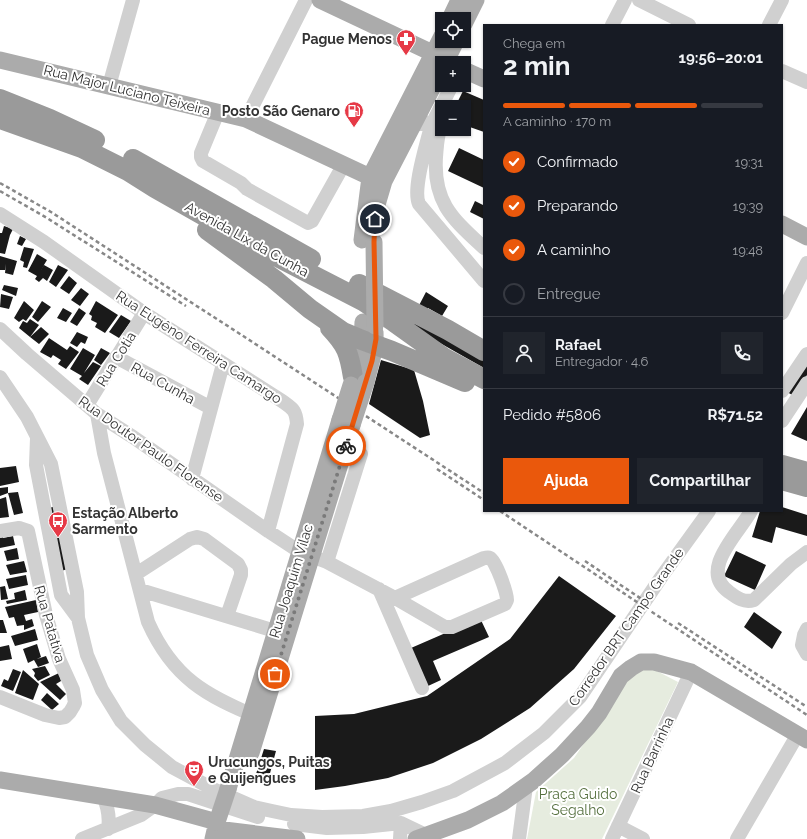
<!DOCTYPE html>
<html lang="pt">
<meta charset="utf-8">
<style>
body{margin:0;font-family:Raleway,sans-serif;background:#20242c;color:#f1f3f6;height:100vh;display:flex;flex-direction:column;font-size:15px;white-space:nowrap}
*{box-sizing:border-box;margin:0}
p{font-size:13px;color:#9ea1a6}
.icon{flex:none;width:22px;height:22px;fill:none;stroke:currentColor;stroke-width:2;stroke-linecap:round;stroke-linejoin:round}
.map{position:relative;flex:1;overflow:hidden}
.drawer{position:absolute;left:483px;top:24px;width:300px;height:488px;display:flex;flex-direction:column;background:#171b24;border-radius:0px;box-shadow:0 1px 3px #0004}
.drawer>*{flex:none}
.buttons{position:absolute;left:435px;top:12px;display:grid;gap:8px}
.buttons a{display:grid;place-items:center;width:36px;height:36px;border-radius:0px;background:#171b24;box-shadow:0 1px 3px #0004;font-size:20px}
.pin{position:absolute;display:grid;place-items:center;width:34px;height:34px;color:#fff;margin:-17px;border:2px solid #fff;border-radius:50%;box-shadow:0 1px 4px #0007}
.courier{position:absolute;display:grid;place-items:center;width:40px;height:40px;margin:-20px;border:3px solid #ea580c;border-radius:50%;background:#fff;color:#222;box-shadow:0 1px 5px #0007}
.summary em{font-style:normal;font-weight:700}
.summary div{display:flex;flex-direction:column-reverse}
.summary{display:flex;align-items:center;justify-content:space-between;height:68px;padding:0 20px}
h1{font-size:26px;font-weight:700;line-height:30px}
.bar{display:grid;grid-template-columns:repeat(4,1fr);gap:6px 4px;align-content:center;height:48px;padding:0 20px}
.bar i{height:5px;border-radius:3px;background:#363941}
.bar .on{background:#ea580c}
.bar p{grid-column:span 4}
.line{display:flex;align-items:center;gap:10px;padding:0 20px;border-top:1px solid #363941}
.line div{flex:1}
.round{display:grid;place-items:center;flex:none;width:42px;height:42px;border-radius:0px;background:#20242c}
ol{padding:0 20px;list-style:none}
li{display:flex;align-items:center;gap:12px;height:44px}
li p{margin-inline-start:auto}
li .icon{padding:4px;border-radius:50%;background:#ea580c;color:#fff;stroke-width:4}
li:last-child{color:#9ea1a6}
li i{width:22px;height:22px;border:2px solid #363941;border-radius:50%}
.button{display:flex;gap:8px;margin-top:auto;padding:8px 20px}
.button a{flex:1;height:46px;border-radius:0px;background:#ea580c;color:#fff;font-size:16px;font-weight:700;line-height:46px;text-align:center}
.button a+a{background:#20242c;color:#f1f3f6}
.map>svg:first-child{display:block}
.green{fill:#e6ecdf}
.building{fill:#1a1a1a}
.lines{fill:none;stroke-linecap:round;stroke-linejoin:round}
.minor{stroke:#d0d0d0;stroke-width:14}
.major{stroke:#ababab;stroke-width:17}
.highway{stroke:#9a9a9a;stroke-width:20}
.rail{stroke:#888;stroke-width:2.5;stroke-dasharray:4 3;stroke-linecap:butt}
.major-bridge{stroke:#ababab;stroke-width:17}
.done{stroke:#7a7a7a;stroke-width:4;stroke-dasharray:0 7.2}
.route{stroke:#ea580c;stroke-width:5}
.labels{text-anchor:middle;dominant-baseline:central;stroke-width:4;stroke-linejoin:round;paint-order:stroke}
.poi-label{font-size:14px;font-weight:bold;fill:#333;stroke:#fff;text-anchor:end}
.street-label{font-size:14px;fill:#333;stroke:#fff}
.park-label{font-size:14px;fill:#56703f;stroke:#fff}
</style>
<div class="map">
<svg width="807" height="839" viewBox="0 0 807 839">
<rect width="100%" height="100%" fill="#fff"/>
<path class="green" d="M653,669L678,682L602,839H527L536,792L574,758L634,671Z"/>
<path class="building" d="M463,91L484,100V132L464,125V107H455Z
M459,148L484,160V188L448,171Z
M475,201L483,205L484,203V219L470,212Z
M4,226L13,229L10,235L5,254L0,253V233H2Z
M20,236L26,239L22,246L17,244Z
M24,247L34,249L27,268L23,267L24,262L20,260Z
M37,254L47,260L39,273L44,265L53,270L47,281L43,278L39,282L35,279L37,276L28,271Z
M0,256L17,261L13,275L5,273L6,264L5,270H0Z
M58,265L68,270L56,287L49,282Z
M69,276L77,283L69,294L60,288Z
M4,285L18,288L16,296L2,290Z
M81,288L89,294L80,306L71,300Z
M426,292L448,306L442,316L428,308L421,323L484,361V368L417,330L402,338Z
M1,294L13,297L9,309L0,307Z
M24,301L34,310L26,321L23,319L19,322L14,318Z
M42,301L51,307L38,322L32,317Z
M96,301L118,315L105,333L95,327L97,323L91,320L92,316L89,314Z
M63,308L72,313L66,322L57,318Z
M79,308L86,313L77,326L70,322Z
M121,315L131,321L119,338L109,332Z
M30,319L39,325L30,337L19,328L23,321L27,323Z
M41,327L49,334L39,344L30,337Z
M77,332L88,337L85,344L81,342L77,347L70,343Z
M49,338L67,350L70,346L79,352L66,369L58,364L61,360L53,355L51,358L40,352Z
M83,348L95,355L84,373L93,362L101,366L88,385L79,379L82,376L70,369Z
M101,348L110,353L101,365L94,360Z
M381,360L414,370L423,401L430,435L420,438L369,404Z
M807,361V375L794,396L787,392Z
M807,407V441L791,434Z
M16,466L19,482L0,486V468Z
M8,487V493L0,496V488Z
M18,492L23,513L14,515L8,493Z
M6,497L9,517L0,518V499Z
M56,506L68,569L61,571L49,508Z
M782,507L807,515V536L776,527L772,543L752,537L760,511H782Z
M0,535H3V538L13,536L15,545L0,548Z
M17,548L19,559L7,561L4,551Z
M736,551L766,565L755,590L724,576Z
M24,561L27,572L10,575L6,565Z
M26,575L28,585L9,589L6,579Z
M559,576L616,616L574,669L530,708L481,739L433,763L388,778L345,786L315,790V716L354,714L427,696L510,639Z
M5,586L8,599L1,600L0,587Z
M25,590L27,600L7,604L6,601L15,599L14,593Z
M36,600L38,612L24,615L26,621L32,619L34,626L24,630V625L17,626L14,617L9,618L5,607Z
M754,612L782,632L772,649L744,627Z
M480,618L489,637L433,661L441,680L428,686L411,648Z
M0,620H3L7,633H0Z
M35,629L38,640L15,646L11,636Z
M37,644L41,657L37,659L46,656L49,663L38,667L34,660L28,663L23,649Z
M9,645L12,659L0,661V647Z
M45,666L50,675L38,681L34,676L35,673L32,669Z
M13,669L21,672L13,691L1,686L4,679L8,681Z
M23,670L39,684L33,700L15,693Z
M59,673L61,681L56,684L66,694L60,700L40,682Z
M47,693L59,704L52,710L41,700Z
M264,749L276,751L269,777L256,774Z"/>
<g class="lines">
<path class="minor" d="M639,0L689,25
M612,25L625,0
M769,25L782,0
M782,71L807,82
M109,86L133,0
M218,112L201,153V157L203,161L241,183L247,189L256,194L308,223L312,221L344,164
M246,119L306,0
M442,124C437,134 437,146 436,157C433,203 453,219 484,248
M412,126L425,122L431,126C427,143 412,189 419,204L484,281
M431,126L452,85
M0,214L44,242L144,313L282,401C293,409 296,410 297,424L268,531
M782,313L807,263
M0,329L27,354L97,414L133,437L268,531L300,552L327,562L395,598L445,627H452L505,604L507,600C507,593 496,561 490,558C488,557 486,558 484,558L395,598
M116,357L211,408
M0,377L27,417L51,464L77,592L78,618L87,655L102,690L121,721L145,745L172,767L215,790L254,807L272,811L291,815L322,817L363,816L391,811L422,802L453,791L505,763L544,733L580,697L662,576L709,511
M782,391L807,354
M87,405L144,313
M97,414L104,453L148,622C173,678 206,696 260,718
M782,421L807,383
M37,438L36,465L61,595L78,618
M192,479L223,364
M751,511C739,533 698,570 729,592C737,598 744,603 754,600L791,564L807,552
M0,531L19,528L28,531L46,615L59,659L73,690L75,703L73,707L70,712L65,717L59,718L45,715L0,697
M327,562L361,454
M136,574L190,539L197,537L204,539L238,564L241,570V575L227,616
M379,589L422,688
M140,590L275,631
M807,629L804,635L802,645L807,654
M103,796C108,807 110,817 108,829
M294,824L327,828L363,827L401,823L426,835V839
M618,826L643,839
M82,839L141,815L155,805L162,798L178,794H188L258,817
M400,839L401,823
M519,839L526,786
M612,839L691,672
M737,839L798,734"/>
<path class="major" d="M320,0L443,58
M450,19L459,0
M464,24L476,0
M0,60L246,119L370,177L384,181
M445,63L456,41
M464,70L484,79
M375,220L376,208L384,181L442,69
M782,224L807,237
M362,240L370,177L442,36
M353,377L362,340L363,322
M366,382C370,366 376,349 375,332
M251,753L352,425
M0,780L155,805L217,822L213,839
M228,789L340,420
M216,829L297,839
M416,839L468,820L502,803L533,781L562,755L588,727L599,713L621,676L631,668L641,662H654L691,672L807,740"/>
<path class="highway" d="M0,99L50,119L95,140
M0,119L82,148L128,171L155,188L266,251L363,301L394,322L443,357L484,379
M133,159L311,259
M207,230L274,279L310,309L343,332L362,340L392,351L465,382
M359,284L448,330L484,351
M330,328C347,346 349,353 353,377
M782,465L807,472
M782,480L807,487"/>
<path class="rail" d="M0,183L51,212L237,332L484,493
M0,191L47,218L186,306
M437,469L484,500
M500,511L807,715
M585,561L643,600
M678,623L807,707"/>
<path class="major-bridge" d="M374,242L375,326
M340,420L351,385
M352,425L366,382
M217,822L228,789"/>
</g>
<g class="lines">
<path class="done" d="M275,674L346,446"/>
<path class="route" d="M346,446L372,361L376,339L374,242L375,219"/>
</g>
<defs>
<g id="pharmacy-pin" transform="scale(1)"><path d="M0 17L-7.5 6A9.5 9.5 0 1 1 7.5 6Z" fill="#e63946" stroke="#fff"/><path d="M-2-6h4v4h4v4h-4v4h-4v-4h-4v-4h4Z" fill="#fff"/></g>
<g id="fuel-pin" transform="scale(1)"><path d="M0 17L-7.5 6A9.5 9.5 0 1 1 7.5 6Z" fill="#e63946" stroke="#fff"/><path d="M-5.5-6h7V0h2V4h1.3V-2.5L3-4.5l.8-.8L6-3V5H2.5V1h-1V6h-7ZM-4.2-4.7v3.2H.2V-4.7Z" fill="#fff"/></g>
<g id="bus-pin" transform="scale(1)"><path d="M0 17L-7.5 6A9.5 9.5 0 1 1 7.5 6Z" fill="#e63946" stroke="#fff"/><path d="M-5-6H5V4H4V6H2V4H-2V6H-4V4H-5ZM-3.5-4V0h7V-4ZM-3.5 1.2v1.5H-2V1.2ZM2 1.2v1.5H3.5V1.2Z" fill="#fff"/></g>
<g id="theatre-pin" transform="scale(1)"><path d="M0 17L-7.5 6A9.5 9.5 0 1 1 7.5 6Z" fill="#e63946" stroke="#fff"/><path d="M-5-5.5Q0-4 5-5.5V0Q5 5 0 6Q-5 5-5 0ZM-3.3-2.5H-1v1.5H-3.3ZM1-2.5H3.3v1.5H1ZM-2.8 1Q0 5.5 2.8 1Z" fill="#fff"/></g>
</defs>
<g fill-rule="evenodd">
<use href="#pharmacy-pin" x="406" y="39"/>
<use href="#fuel-pin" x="354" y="111"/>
<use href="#bus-pin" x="58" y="521"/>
<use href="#theatre-pin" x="194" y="770"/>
</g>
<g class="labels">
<g class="poi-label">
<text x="392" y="39">Pague Menos</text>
<text x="340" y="111">Posto São Genaro</text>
<text x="72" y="513" text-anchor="start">Estação Alberto<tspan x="72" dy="16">Sarmento</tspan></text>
<text x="208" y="762" text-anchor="start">Urucungos, Puitas<tspan x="208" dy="16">e Quijengues</tspan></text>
</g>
<g class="street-label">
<text transform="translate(127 90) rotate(14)">Rua Major Luciano Teixeira</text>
<text transform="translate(247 239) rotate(29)">Avenida Lix da Cunha</text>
<text transform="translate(199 347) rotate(33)">Rua Eugêno Ferreira Camargo</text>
<text transform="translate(116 359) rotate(-58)">Rua Cotia</text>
<text transform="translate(163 383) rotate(29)">Rua Cunha</text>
<text transform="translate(151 449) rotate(35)">Rua Doutor Paulo Florense</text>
<text transform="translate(291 581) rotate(-73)">Rua Joaquim Vilac</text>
<text transform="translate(50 624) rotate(74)">Rua Patativa</text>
<text transform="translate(626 627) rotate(-55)">Corredor BRT Campo Grande</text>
<text transform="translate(652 755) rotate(-65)">Rua Barrinha</text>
</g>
<g class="park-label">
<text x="578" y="794">Praça Guido<tspan x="578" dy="16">Segalho</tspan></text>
</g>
</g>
</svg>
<div class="buttons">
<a><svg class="icon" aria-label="locate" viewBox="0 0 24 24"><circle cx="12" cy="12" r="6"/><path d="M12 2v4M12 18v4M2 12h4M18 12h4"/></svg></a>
<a>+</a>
<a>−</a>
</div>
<div class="pin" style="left:275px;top:674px;background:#ea580c"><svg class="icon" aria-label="bag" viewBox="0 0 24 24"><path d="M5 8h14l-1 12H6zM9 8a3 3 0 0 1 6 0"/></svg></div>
<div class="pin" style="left:375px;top:219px;background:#1f2937"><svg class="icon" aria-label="home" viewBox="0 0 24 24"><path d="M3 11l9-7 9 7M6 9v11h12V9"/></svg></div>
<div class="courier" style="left:346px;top:446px"><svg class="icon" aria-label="bike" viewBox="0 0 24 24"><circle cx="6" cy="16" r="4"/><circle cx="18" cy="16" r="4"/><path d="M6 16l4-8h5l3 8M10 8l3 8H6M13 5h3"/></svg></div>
<section class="drawer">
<div class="summary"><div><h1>2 min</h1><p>Chega em</p></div><em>19:56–20:01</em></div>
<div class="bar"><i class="on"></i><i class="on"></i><i class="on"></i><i></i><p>A caminho · 170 m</p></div>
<ol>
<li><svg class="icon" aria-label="check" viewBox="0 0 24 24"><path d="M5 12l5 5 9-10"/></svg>Confirmado<p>19:31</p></li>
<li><svg class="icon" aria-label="check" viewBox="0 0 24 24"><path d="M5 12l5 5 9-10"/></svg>Preparando<p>19:39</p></li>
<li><svg class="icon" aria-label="check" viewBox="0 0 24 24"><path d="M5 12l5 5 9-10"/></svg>A caminho<p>19:48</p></li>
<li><i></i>Entregue</li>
</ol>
<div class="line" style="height:72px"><a class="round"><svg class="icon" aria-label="person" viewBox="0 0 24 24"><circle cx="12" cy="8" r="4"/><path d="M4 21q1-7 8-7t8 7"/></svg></a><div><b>Rafael</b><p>Entregador · 4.6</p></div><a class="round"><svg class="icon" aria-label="phone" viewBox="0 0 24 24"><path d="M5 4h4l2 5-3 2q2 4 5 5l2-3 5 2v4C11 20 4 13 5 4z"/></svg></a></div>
<div class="line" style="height:52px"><div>Pedido #5806</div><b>R$71.52</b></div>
<div class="button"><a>Ajuda</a><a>Compartilhar</a></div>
</section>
</div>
